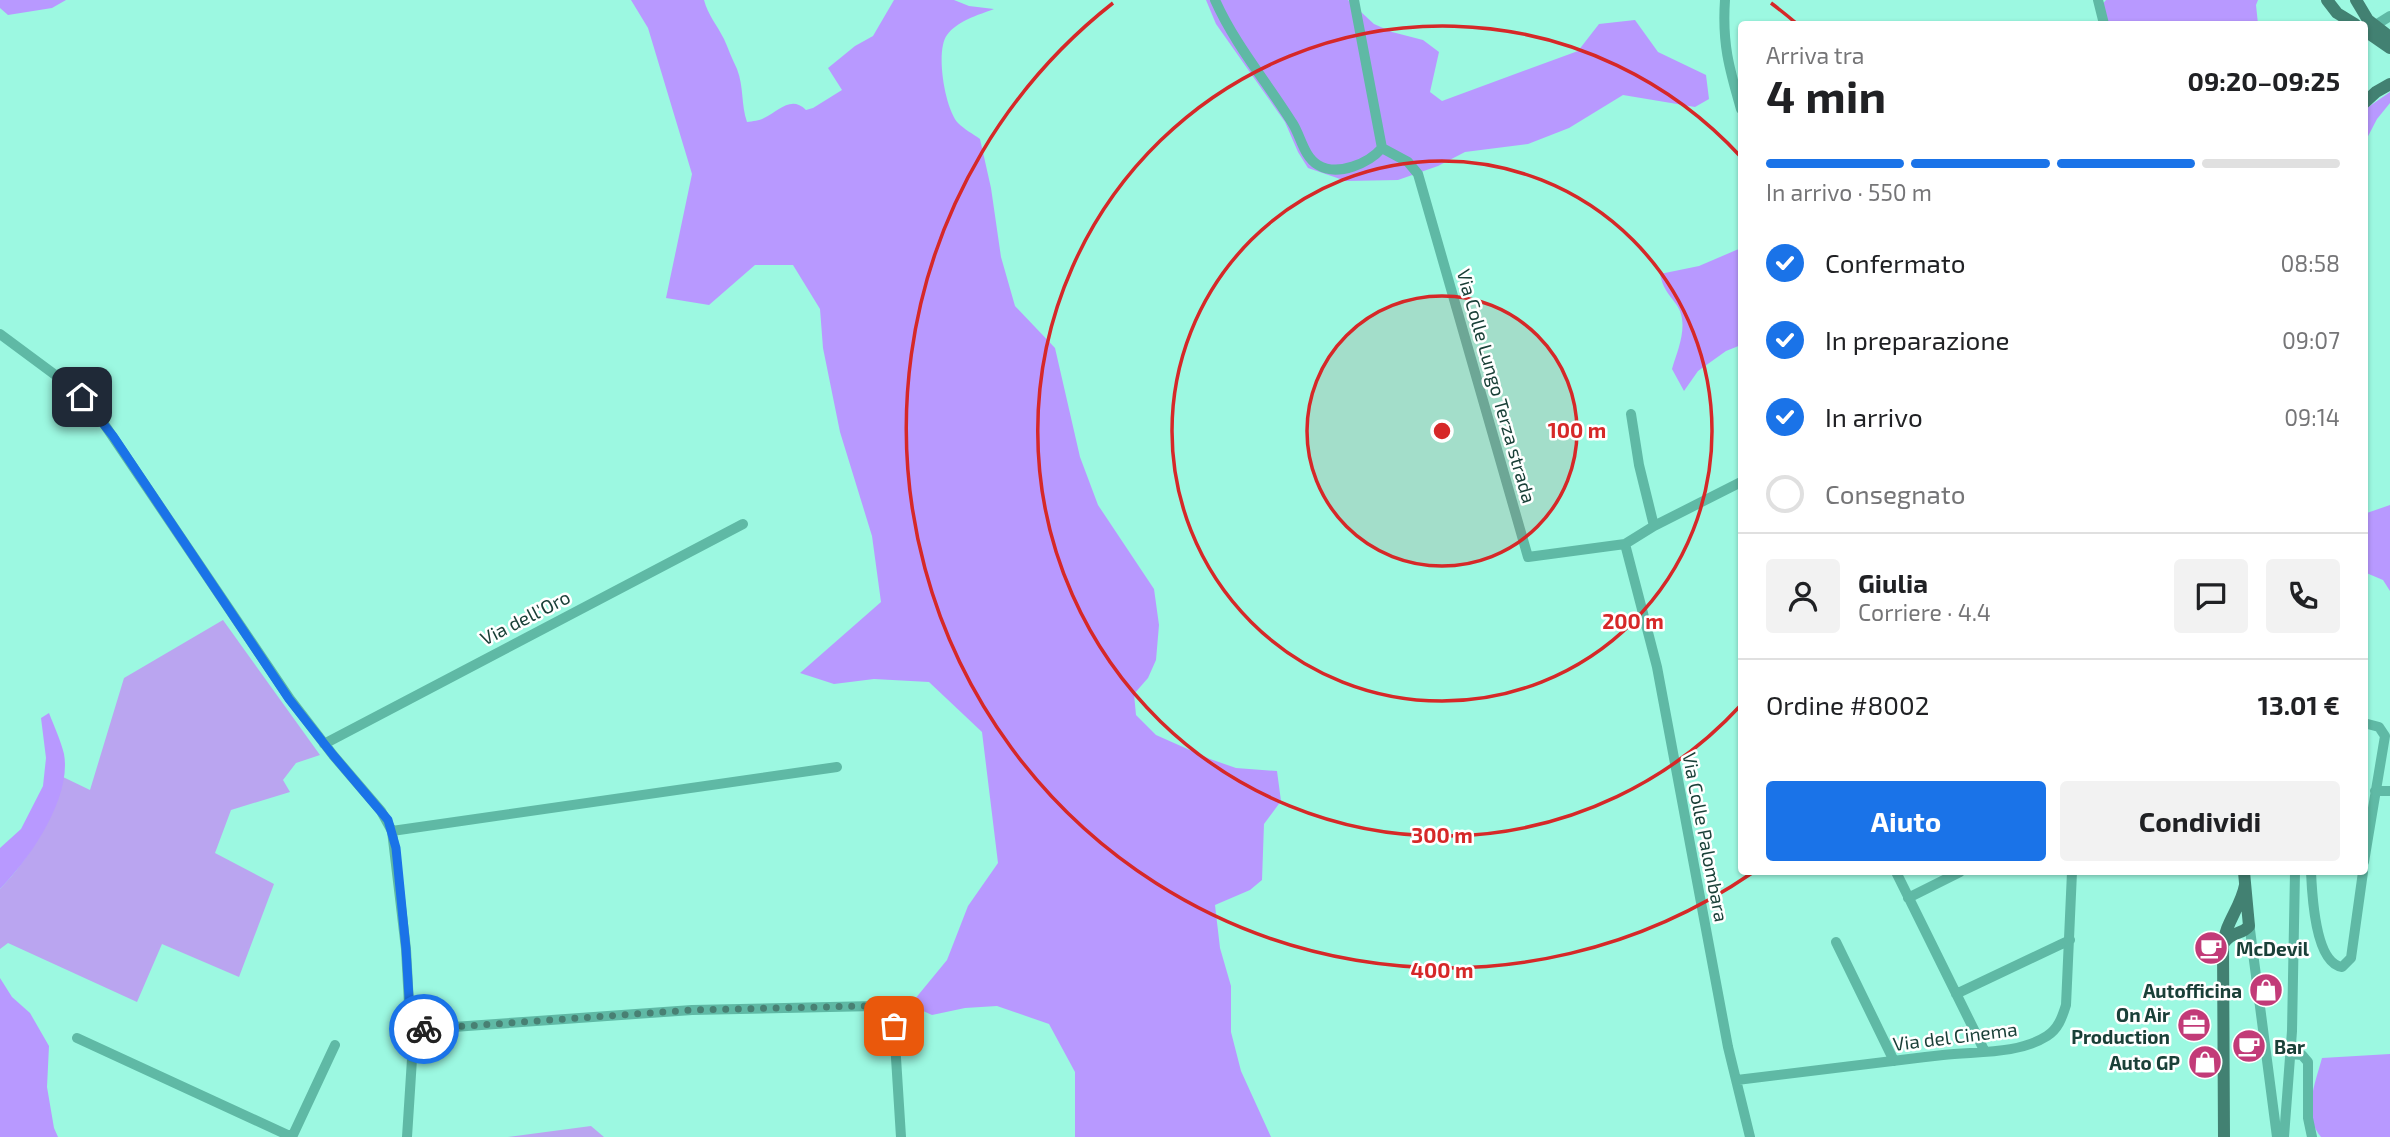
<!DOCTYPE html>
<html lang="it">
<meta charset="utf-8">
<style>
body{margin:0;font-family:"Exo 2",sans-serif;background:#f2f2f2;color:#202124;height:100vh;display:flex;flex-direction:column;font-size:26px;white-space:nowrap}
*{box-sizing:border-box;margin:0}
p{font-size:23px;color:#757577}
.icon{flex:none;width:38px;height:38px;fill:none;stroke:currentColor;stroke-width:2;stroke-linecap:round;stroke-linejoin:round}
.map{position:relative;flex:1;overflow:hidden}
.sheet{position:absolute;left:1738px;top:21px;width:630px;height:854px;display:flex;flex-direction:column;background:#fff;border-radius:7px;box-shadow:0 2px 5px #0004}
.sheet>*{flex:none}
.pin{position:absolute;display:grid;place-items:center;width:60px;height:60px;color:#fff;margin:-30px;border-radius:14px;box-shadow:0 4px 10px #0006}
.courier{position:absolute;display:grid;place-items:center;width:70px;height:70px;margin:-35px;border:5px solid #1a73e8;border-radius:50%;background:#fff;color:#222;box-shadow:0 2px 9px #0007}
.summary em{font-style:normal;font-weight:700}
.summary div{display:flex;flex-direction:column-reverse}
.summary{display:flex;align-items:center;justify-content:space-between;height:119px;padding:0 28px}
h1{font-size:46px;font-weight:700;line-height:52px}
.bar{display:grid;grid-template-columns:repeat(4,1fr);gap:10px 7px;align-content:center;height:84px;padding:0 28px}
.bar i{height:9px;border-radius:5px;background:#e0e0e0}
.bar .active{background:#1a73e8}
.bar p{grid-column:span 4}
.line{display:flex;align-items:center;gap:18px;padding:0 28px;border-top:2px solid #e0e0e0}
.line div{flex:1}
.round{display:grid;place-items:center;flex:none;width:74px;height:74px;border-radius:7px;background:#f2f2f2}
ol{padding:0 28px;list-style:none}
li{display:flex;align-items:center;gap:21px;height:77px}
li p{margin-inline-start:auto}
li .icon{padding:7px;border-radius:50%;background:#1a73e8;color:#fff;stroke-width:4}
li:last-child{color:#757577}
li i{width:38px;height:38px;border:4px solid #e0e0e0;border-radius:50%}
.action{display:flex;gap:14px;margin-top:auto;padding:14px 28px}
.action a{flex:1;height:80px;border-radius:7px;background:#1a73e8;color:#fff;font-size:28px;font-weight:700;line-height:80px;text-align:center}
.action a+a{background:#f2f2f2;color:#202124}
.map>svg:first-child{display:block}
.green{fill:#baa5f0}
.forest{fill:#b899ff}
.lines{fill:none;stroke-linecap:round;stroke-linejoin:round}
.minor{stroke:#5fb9a5;stroke-width:10}
.major{stroke:#428172;stroke-width:12}
.done{stroke:#488073;stroke-width:7;stroke-dasharray:0 12.6}
.route{stroke:#1a73e8;stroke-width:9}
.ring{fill:none;stroke:#d62828;stroke-width:3.5}
.labels{text-anchor:middle;dominant-baseline:central;stroke-width:5;stroke-linejoin:round;paint-order:stroke}
.street-label{font-size:19px;fill:#1a4038;stroke:#fff}
.poi-label{font-size:19px;font-weight:bold;fill:#1a4038;stroke:#fff;text-anchor:end}
.centre{fill:#d62828;stroke:#fff;stroke-width:3.5}
.ring-label{font-size:21px;text-anchor:middle;font-weight:bold;fill:#d62828;stroke:#fff;stroke-width:5;stroke-linejoin:round;paint-order:stroke}
</style>
<div class="map">
<svg width="2390" height="1137" viewBox="0 0 2390 1137">
<rect width="100%" height="100%" fill="#9cf8e1"/>
<path class="green" d="M223,620L320,755L296,763L283,780L290,792L231,810L215,853L274,884L239,977L162,944L137,1002L8,943L0,949V889C30,859 52,818 63,777L90,790L124,678Z
M591,1126L604,1137H508Z"/>
<path class="forest" d="M0,0H66L52,8L8,15L0,8Z
M631,0H704C708,15 717,25 724,39C728,48 732,59 737,69C744,87 741,105 747,122C753,121 759,121 764,118C779,111 791,95 806,110L813,108L842,90L828,68L855,46L873,36L894,0H954L969,6L994,9C978,15 957,21 947,35C935,51 945,109 958,123C964,129 973,134 980,139L991,188L1001,257L1015,306L1055,348L1080,457L1098,505L1154,589L1159,625L1156,660L1148,678L1134,694L1136,715L1156,735L1210,759L1236,768L1277,771L1281,801L1264,824L1262,880L1250,890L1215,905L1220,948L1231,986V1032L1241,1071L1271,1137H1075V1072L1049,1024L997,1006L965,1008L932,1015L910,1005L947,960L968,906L998,863L982,732L929,682L874,679L834,684L800,673L881,602L872,536L840,432L823,348L820,309L793,265H755L709,305L666,298L692,174L648,28Z
M1206,0H1348L1374,24L1392,32L1423,40L1439,52L1430,92L1442,101L1578,51L1599,24L1635,20L1658,52L1706,75L1709,99L1695,107L1623,95L1569,128L1528,144L1465,152L1438,166L1398,180L1346,181L1308,168L1298,152L1285,122L1216,24Z
M2106,0H2258L2256,5L2258,24H2104L2100,7Z
M2390,92V103L2377,119L2364,144V110Z
M1741,248V345L1726,351L1698,371L1684,391L1672,369C1678,349 1690,323 1676,304C1667,292 1663,288 1660,274L1699,266Z
M2390,505V591L2383,580L2364,572V514Z
M49,713C54,726 61,741 64,754C72,798 29,860 0,889V848L21,829L43,786L46,758L41,718Z
M0,978L12,997L30,1013L49,1046L47,1087L54,1128L58,1137H0Z
M2390,1054V1137H2321C2302,1114 2315,1084 2322,1058Z"/>
<g class="lines">
<path class="minor" d="M1215,0C1235,45 1267,82 1293,124C1301,137 1304,157 1318,165C1338,177 1369,163 1382,148
M1354,0L1382,148L1408,162L1418,174L1528,557L1625,544L1654,526L1741,482
M1725,0C1722,43 1729,68 1741,109
M2098,0L2104,24
M2374,26L2390,16
M0,334L62,380L98,415L290,699L333,755L381,811L392,831L406,949L412,1059L407,1137
M1631,414L1639,465L1654,526
M1625,544L1657,667L1728,1047L1750,1137
M2364,723L2379,727L2385,736L2364,862
M324,744L743,524
M2375,791H2390
M392,831L837,767
M1896,872L1985,1052
M2311,872C2312,894 2315,963 2342,967L2351,958L2363,872
M1908,898L1960,872
M2249,922L2277,1137
M1836,942L1894,1061
M1956,994L2070,940
M411,1030L692,1010L875,1006L890,1015L894,1026L901,1137
M77,1038L292,1137
M2290,1054L2302,1055L2308,1062V1118L2312,1137
M1737,1080C1805,1072 1874,1063 1943,1055C1976,1051 2017,1055 2047,1036C2058,1029 2062,1018 2066,1005L2072,872
M292,1137L335,1045
M2284,1137L2292,1031L2295,872"/>
<path class="major" d="M2327,0L2337,13L2355,24
M2356,0L2368,20L2390,37
M2364,30L2390,48
M2364,103L2376,92L2390,84
M2224,943C2232,931 2242,935 2249,926L2244,872
M2224,1137L2223,945C2225,923 2241,907 2245,885"/>
</g>
<g class="lines">
<path class="done" d="M424,1029L692,1010L865,1006C880,1006 890,1011 894,1026"/>
<path class="route" d="M82,397L113,436L289,699L333,755L388,820L396,848L406,949L411,1030L424,1029"/>
</g>
<circle cx="1442" cy="431" r="135" fill="#d62828" fill-opacity=".12"/>
<g class="ring">
<circle cx="1442" cy="431" r="135"/>
<circle cx="1442" cy="431" r="270"/>
<path d="M1741 705A405 405 0 1 1 1741 157"/>
<path d="M1752 873A540 540 0 0 1 1113 3M1771 3A540 540 0 0 1 1796 23"/>
</g>
<defs>
<g id="cafe-disc" transform="scale(1.75)"><circle r="9.5" fill="#c23b78" stroke="#fff"/><path d="M-5.5-4.5H6V0H3Q3 3.5 0 3.5H-2.5Q-5.5 3.5-5.5 0ZM3-3.2v2h1.7v-2ZM-6 4.5H4V6H-6Z" fill="#fff"/></g>
<g id="shop-disc" transform="scale(1.75)"><circle r="9.5" fill="#c23b78" stroke="#fff"/><path d="M-5-2.5h2.3a2.7 3.5 0 0 1 5.4 0H5L5.5 6h-11ZM-1.5-2.5h3a1.5 2.3 0 0 0-3 0Z" fill="#fff"/></g>
<g id="office-disc" transform="scale(1.75)"><circle r="9.5" fill="#c23b78" stroke="#fff"/><path d="M-6-3h4V-5.5h4V-3h4V5H-6ZM-1-4.5V-3h2v-1.5ZM-6 0V1H6V0Z" fill="#fff"/></g>
</defs>
<g fill-rule="evenodd">
<use href="#cafe-disc" x="2211" y="948"/>
<use href="#shop-disc" x="2266" y="990"/>
<use href="#office-disc" x="2194" y="1025"/>
<use href="#cafe-disc" x="2249" y="1046"/>
<use href="#shop-disc" x="2205" y="1062"/>
</g>
<g class="labels">
<g class="street-label">
<text transform="translate(1497 386) rotate(74)">Via Colle Lungo Terza strada</text>
<text transform="translate(525 617) rotate(-27)">Via dell'Oro</text>
<text transform="translate(1706 837) rotate(79)">Via Colle Palombara</text>
<text transform="translate(1955 1036) rotate(-7)">Via del Cinema</text>
</g>
<g class="poi-label">
<text x="2236" y="948" text-anchor="start">McDevil</text>
<text x="2242" y="990">Autofficina</text>
<text x="2170" y="1014">On Air<tspan x="2170" dy="22">Production</tspan></text>
<text x="2274" y="1046" text-anchor="start">Bar</text>
<text x="2180" y="1062">Auto GP</text>
</g>
</g>
<circle cx="1442" cy="431" r="10" class="centre"/>
<g class="ring-label">
<text x="1577" y="438">100 m</text>
<text x="1633" y="629">200 m</text>
<text x="1442" y="843">300 m</text>
<text x="1442" y="978">400 m</text>
</g>
</svg>
<div class="pin" style="left:894px;top:1026px;background:#ea580c"><svg class="icon" aria-label="bag" viewBox="0 0 24 24"><path d="M5 8h14l-1 12H6zM9 8a3 3 0 0 1 6 0"/></svg></div>
<div class="pin" style="left:82px;top:397px;background:#1f2937"><svg class="icon" aria-label="home" viewBox="0 0 24 24"><path d="M3 11l9-7 9 7M6 9v11h12V9"/></svg></div>
<div class="courier" style="left:424px;top:1029px"><svg class="icon" aria-label="bike" viewBox="0 0 24 24"><circle cx="6" cy="16" r="4"/><circle cx="18" cy="16" r="4"/><path d="M6 16l4-8h5l3 8M10 8l3 8H6M13 5h3"/></svg></div>
<section class="sheet">
<div class="summary"><div><h1>4 min</h1><p>Arriva tra</p></div><em>09:20–09:25</em></div>
<div class="bar"><i class="active"></i><i class="active"></i><i class="active"></i><i></i><p>In arrivo · 550 m</p></div>
<ol>
<li><svg class="icon" aria-label="check" viewBox="0 0 24 24"><path d="M5 12l5 5 9-10"/></svg>Confermato<p>08:58</p></li>
<li><svg class="icon" aria-label="check" viewBox="0 0 24 24"><path d="M5 12l5 5 9-10"/></svg>In preparazione<p>09:07</p></li>
<li><svg class="icon" aria-label="check" viewBox="0 0 24 24"><path d="M5 12l5 5 9-10"/></svg>In arrivo<p>09:14</p></li>
<li><i></i>Consegnato</li>
</ol>
<div class="line" style="height:126px"><a class="round"><svg class="icon" aria-label="person" viewBox="0 0 24 24"><circle cx="12" cy="8" r="4"/><path d="M4 21q1-7 8-7t8 7"/></svg></a><div><b>Giulia</b><p>Corriere · 4.4</p></div><a class="round"><svg class="icon" aria-label="chat" viewBox="0 0 24 24"><path d="M4 5h16v11H9l-5 4z"/></svg></a><a class="round"><svg class="icon" aria-label="phone" viewBox="0 0 24 24"><path d="M5 4h4l2 5-3 2q2 4 5 5l2-3 5 2v4C11 20 4 13 5 4z"/></svg></a></div>
<div class="line" style="height:91px"><div>Ordine #8002</div><b>13.01 €</b></div>
<div class="action"><a>Aiuto</a><a>Condividi</a></div>
</section>
</div>
